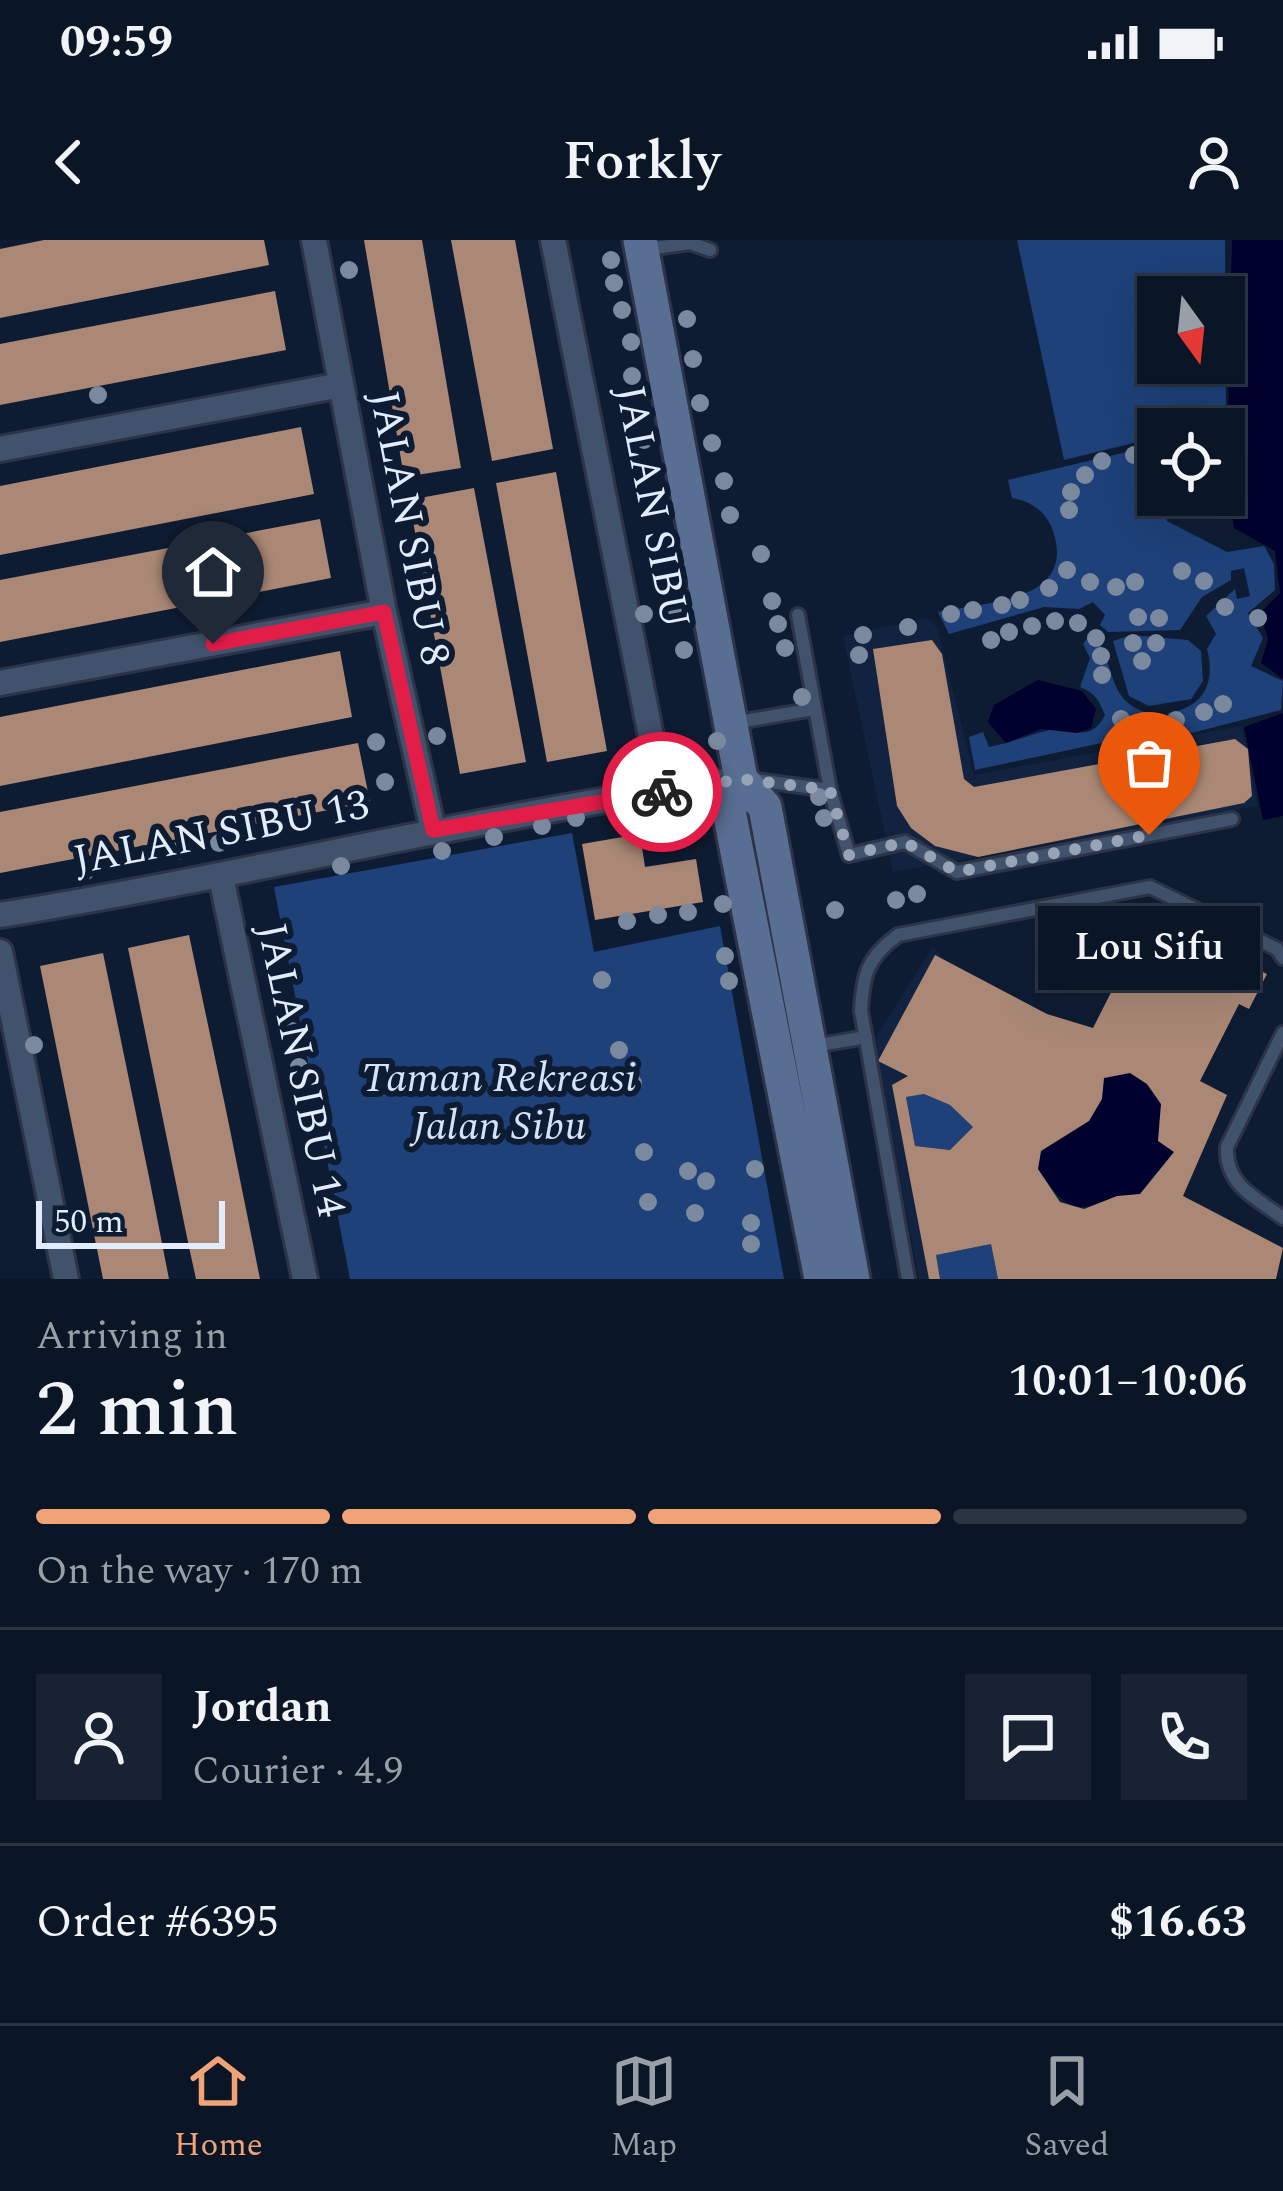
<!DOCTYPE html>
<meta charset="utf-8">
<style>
body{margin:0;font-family:Spectral,serif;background:#182232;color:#f1f3f6;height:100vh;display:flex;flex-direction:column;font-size:45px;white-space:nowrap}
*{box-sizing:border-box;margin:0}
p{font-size:39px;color:#999fa7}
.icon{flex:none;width:66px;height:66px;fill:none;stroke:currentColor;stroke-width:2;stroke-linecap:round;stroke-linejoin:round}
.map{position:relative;height:1039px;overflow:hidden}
.sheet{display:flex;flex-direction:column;background:#0a1526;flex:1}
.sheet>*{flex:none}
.needle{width:78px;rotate:165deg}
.buttons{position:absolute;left:1137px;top:36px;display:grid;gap:24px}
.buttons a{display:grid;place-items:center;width:108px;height:108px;border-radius:0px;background:#0a1526;box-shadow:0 12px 48px #0002,0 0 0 3px #2a3443;font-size:60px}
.scale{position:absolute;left:36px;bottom:30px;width:189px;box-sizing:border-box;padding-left:12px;border:6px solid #e1ecfc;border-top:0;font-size:33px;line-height:42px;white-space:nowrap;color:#e1ecfc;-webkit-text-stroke:9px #0e1c33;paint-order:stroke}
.pin{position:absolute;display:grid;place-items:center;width:102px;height:102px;color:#fff;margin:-123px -51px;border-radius:50% 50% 50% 0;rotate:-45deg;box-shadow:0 0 12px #0007}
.pin .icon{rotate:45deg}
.courier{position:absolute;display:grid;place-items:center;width:120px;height:120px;margin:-60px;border:9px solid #e11d48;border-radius:50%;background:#fff;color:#222;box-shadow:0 3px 15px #0007}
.bubble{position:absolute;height:84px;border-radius:0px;background:#0a1526;box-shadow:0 12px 48px #0002,0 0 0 3px #2a3443;font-size:39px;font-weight:600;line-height:84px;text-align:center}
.overview em{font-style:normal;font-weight:600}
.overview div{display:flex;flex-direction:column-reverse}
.overview{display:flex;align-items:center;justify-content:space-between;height:204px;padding:0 36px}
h1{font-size:78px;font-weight:600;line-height:90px}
.bar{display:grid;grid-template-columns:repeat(4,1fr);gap:18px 12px;align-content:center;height:144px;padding:0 36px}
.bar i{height:15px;border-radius:9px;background:#2a3443}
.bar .on{background:#efa377}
.bar p{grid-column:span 4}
.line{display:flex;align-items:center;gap:30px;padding:0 36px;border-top:3px solid #2a3443}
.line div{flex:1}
.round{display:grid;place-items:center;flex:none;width:126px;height:126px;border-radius:0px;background:#182232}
.status{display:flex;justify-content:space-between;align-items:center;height:84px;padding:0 60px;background:#0a1526;direction:ltr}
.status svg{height:33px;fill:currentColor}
header{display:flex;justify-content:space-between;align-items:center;height:156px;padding:0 36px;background:#0a1526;font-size:54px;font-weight:600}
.tab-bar{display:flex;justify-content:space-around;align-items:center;height:168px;border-top:3px solid #2a3443;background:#0a1526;font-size:33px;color:#999fa7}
.tab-bar a{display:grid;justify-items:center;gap:6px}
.tab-bar .on{color:#efa377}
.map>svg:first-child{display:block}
.built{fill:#112340}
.green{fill:#1e417a;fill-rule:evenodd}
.water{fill:#00002e}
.building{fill:#aa8875;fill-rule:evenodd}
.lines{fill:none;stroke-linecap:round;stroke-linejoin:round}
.lane-casing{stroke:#2d3447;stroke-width:18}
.street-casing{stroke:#2d3447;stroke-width:30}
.secondary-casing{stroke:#2d3447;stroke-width:39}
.lane{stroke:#41526d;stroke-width:12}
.street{stroke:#41526d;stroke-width:24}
.secondary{stroke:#586f93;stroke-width:33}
.tree{fill:#7b899f}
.done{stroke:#97a3b6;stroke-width:12;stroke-dasharray:0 21.6}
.route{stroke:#e11d48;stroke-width:15}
.labels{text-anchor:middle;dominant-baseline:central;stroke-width:12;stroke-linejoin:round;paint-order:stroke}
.street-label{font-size:42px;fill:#e1ecfc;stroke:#0e1c33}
.park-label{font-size:42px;font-style:italic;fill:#d5e2f7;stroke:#0e1c33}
</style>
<div class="status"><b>09:59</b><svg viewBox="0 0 49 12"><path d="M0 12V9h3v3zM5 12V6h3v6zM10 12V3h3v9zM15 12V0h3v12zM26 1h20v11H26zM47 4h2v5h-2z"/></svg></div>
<header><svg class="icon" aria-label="back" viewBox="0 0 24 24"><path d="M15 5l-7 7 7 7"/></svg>Forkly<svg class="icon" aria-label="person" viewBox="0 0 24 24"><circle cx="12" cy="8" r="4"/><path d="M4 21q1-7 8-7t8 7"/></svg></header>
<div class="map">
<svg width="1283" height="1039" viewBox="0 0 1283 1039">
<rect width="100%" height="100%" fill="#0e1c33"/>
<path class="built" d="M927,378L937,387L974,535L1242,486L1258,566L893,632L843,396Z
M933,707L957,733L916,805L960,1039H919L874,800Z"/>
<path class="green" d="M1017,0H1225L1226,181L1158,189V197L1064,220ZM1158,57H1224V123H1158Z
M1148,207L1158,219V255H1163L1167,281L1227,312L1264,306L1274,324L1275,350L1248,373L1263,398L1251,426L1283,441L1281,470L1161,501L1168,473C1204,468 1216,442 1207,409L1216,394L1206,376L1235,349L1237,359L1250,356L1244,328L1231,331V340L1202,357L1180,390L1108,392L1100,385L1105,375L1093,362L1079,369L1044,367L949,394L938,372C986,362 1077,362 1053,291C1047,272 1031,261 1012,258L1008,240Z
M1092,392C1118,423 1104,465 1154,474L1144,494L975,530L969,497L983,492L989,507C1010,503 1026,496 1046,491C1071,485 1089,506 1105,475C1099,460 1095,453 1080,447L1090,418L1083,404Z
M1131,395L1188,400L1201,411L1203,441L1191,459L1149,466L1129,456L1113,401Z
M572,593L594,712L720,686L784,1039H350L274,647Z
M924,854L950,865L973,887L950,910L915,906L906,857Z
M991,1004L998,1039H940L936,1015Z"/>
<path class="water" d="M1232,0H1283V439L1261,423L1268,399L1260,373L1280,353L1275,311L1234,288L1228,246L1245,195L1228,179Z
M1038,440L1082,451L1096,469L1091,488L1077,493L1041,489L1006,503L988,482L994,465Z
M1283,473V576L1263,580L1244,487Z
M1130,833L1147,844L1161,864L1158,901L1174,912L1140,954C1081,959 1080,992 1038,929L1041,911C1072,887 1100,881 1104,838Z"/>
<path class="building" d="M44,0H264L269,25L0,78V9Z
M364,0H422L461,228L404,237Z
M451,0H515L553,209L492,221Z
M275,51L286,110L0,165V104Z
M301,187L314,254L0,315V246Z
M556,232L607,511L547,522L496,243Z
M474,248L526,522L460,534L409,260Z
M320,279L331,338L0,402V340Z
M932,400L942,414L964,539L974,547L1235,499L1248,509L1252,556L1244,563L978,617L935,606L911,588L897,566L873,409Z
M340,411L352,477L0,546V477Z
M358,503L370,562L0,633V572Z
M640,594L645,627L696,619L703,662L595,680L582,604Z
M1138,670L1267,734L1249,769L1239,764L1200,841L1227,855L1183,956L1283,1008L1276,1039H998L991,1004L936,1015L940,1039H929L892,845L908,836L878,821L935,715L1047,774L1093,788L1135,705L1123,699ZM1130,833L1147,844L1161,864L1158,901L1174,912L1140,954L1117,956L1084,969L1060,962L1038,929L1041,911L1089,881L1102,859L1104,838ZM924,854L950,865L973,887L950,910L915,906L906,857Z
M189,695L226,870L260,1039H196L189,1007L128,708Z
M103,713L149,937L169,1039H103L40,726Z"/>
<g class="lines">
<g class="lane-casing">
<path id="lane" d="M647,9L690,3L710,10
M798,375L830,550L849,615L905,602L957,632L1232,579
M733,483L814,469
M748,539L830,550
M1080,661L1095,738
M1283,793L1227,907C1225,945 1256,958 1283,978
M814,806L866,797
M908,1039L861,771C863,734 867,718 898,695L1150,647L1277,709L1283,718"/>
</g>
<g class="street-casing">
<path id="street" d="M314,0L384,372L433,590
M553,0L662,552
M0,209L341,145
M0,443L384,372
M221,637L305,1039
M0,675C248,635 492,573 741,539
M0,712L66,1039"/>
</g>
<g class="secondary-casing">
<path id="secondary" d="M640,0L741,539L729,571L821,1039
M741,539L765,567L853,1039"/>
</g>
<use href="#lane" class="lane"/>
<use href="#street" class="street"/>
<use href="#secondary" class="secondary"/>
</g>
<g class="tree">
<circle cx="611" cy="20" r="9"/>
<circle cx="349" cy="30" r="9"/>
<circle cx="614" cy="43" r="9"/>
<circle cx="622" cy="70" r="9"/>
<circle cx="687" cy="79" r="9"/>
<circle cx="631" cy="102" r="9"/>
<circle cx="693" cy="119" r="9"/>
<circle cx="632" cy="136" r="9"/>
<circle cx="98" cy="155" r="9"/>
<circle cx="700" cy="163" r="9"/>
<circle cx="644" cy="200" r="9"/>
<circle cx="712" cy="203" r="9"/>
<circle cx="1134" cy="215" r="9"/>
<circle cx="1102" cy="221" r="9"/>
<circle cx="1085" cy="235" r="9"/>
<circle cx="724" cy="241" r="9"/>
<circle cx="1071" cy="252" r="9"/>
<circle cx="1069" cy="270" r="9"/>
<circle cx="730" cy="275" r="9"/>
<circle cx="663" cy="313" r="9"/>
<circle cx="761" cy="314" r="9"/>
<circle cx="1067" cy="330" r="9"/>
<circle cx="1182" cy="331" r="9"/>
<circle cx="667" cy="340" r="9"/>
<circle cx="1204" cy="341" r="9"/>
<circle cx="1090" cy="342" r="9"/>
<circle cx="1135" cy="342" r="9"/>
<circle cx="1116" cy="347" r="9"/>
<circle cx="1049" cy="348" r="9"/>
<circle cx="1020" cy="360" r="9"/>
<circle cx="772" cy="361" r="9"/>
<circle cx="1002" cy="365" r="9"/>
<circle cx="1225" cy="367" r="9"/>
<circle cx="973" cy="370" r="9"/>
<circle cx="677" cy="371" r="9"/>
<circle cx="644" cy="374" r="9"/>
<circle cx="951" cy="374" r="9"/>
<circle cx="1138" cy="377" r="9"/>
<circle cx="1159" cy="378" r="9"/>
<circle cx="1258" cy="378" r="9"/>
<circle cx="1055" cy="381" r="9"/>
<circle cx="1078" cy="383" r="9"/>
<circle cx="778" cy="384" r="9"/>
<circle cx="1032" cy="386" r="9"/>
<circle cx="908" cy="387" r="9"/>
<circle cx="1009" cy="392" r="9"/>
<circle cx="863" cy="395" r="9"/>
<circle cx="1096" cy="398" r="9"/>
<circle cx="991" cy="400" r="9"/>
<circle cx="1133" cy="403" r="9"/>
<circle cx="1156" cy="403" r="9"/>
<circle cx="785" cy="408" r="9"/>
<circle cx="684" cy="410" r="9"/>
<circle cx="859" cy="415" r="9"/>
<circle cx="1101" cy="416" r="9"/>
<circle cx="1142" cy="421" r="9"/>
<circle cx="1102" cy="435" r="9"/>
<circle cx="802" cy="457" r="9"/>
<circle cx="1223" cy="464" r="9"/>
<circle cx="1204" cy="472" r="9"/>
<circle cx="1121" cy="479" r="9"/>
<circle cx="1176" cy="480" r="9"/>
<circle cx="1143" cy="481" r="9"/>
<circle cx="437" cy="496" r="9"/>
<circle cx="717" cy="501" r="9"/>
<circle cx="376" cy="502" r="9"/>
<circle cx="385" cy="542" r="9"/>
<circle cx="819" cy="557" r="9"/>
<circle cx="616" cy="571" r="9"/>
<circle cx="576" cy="578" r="9"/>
<circle cx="824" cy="578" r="9"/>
<circle cx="542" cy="586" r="9"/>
<circle cx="494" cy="597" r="9"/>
<circle cx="219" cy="603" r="9"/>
<circle cx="178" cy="611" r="9"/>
<circle cx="442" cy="611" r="9"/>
<circle cx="341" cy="626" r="9"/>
<circle cx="86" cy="631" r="9"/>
<circle cx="917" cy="654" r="9"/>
<circle cx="896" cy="660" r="9"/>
<circle cx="723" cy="664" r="9"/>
<circle cx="835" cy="670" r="9"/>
<circle cx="688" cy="672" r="9"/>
<circle cx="658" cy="675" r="9"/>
<circle cx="627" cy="681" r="9"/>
<circle cx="725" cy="716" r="9"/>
<circle cx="602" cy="740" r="9"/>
<circle cx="729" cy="741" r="9"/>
<circle cx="292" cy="791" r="9"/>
<circle cx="34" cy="805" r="9"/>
<circle cx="619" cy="810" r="9"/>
<circle cx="299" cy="827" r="9"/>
<circle cx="633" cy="843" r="9"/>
<circle cx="310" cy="887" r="9"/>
<circle cx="644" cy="912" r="9"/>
<circle cx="755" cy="929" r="9"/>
<circle cx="688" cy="931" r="9"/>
<circle cx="706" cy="941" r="9"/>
<circle cx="323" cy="953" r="9"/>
<circle cx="648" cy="962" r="9"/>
<circle cx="695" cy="973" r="9"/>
<circle cx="751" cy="983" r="9"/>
<circle cx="751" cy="1004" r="9"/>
</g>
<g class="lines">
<path class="done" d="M662,552L741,539L830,550L849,615L905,602L957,632L1149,595"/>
<path class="route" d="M213,404L384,372L433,590L662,552"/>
</g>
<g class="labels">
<g class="street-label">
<text transform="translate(652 267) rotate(79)">JALAN SIBU</text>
<text transform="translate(409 288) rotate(79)">JALAN SIBU 8</text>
<text transform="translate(221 593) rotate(-11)">JALAN SIBU 13</text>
<text transform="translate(301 830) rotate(78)">JALAN SIBU 14</text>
</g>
<g class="park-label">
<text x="499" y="838">Taman Rekreasi<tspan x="499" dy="48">Jalan Sibu</tspan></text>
</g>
</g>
</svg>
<div class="buttons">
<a><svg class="needle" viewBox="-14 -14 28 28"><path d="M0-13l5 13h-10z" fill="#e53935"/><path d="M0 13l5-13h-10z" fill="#999fa7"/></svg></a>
<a><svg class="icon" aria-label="locate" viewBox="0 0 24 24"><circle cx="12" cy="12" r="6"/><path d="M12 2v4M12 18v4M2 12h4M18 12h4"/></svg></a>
</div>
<div class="scale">50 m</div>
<div class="pin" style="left:1149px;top:595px;background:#ea580c"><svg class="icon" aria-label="bag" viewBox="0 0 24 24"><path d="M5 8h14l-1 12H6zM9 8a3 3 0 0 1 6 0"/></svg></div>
<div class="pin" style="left:213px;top:404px;background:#1f2937"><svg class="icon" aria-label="home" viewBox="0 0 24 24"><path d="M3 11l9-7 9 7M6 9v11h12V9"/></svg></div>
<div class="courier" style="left:662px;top:552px"><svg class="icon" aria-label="bike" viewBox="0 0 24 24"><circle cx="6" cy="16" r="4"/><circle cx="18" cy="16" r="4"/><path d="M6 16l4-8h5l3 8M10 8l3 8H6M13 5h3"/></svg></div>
<div class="bubble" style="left:1038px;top:666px;width:222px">Lou Sifu</div>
</div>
<section class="sheet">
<div class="overview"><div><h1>2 min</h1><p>Arriving in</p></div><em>10:01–10:06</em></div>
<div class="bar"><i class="on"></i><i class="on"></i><i class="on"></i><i></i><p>On the way · 170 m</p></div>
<div class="line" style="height:216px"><a class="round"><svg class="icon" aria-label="person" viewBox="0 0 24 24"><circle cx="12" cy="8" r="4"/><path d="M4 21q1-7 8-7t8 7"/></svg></a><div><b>Jordan</b><p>Courier · 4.9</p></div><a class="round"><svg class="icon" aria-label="chat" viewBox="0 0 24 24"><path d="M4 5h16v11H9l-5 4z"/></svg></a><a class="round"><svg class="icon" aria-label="phone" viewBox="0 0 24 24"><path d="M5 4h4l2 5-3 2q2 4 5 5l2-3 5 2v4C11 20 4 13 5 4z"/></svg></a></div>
<div class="line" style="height:156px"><div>Order #6395</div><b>$16.63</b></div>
</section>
<nav class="tab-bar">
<a class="on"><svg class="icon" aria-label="home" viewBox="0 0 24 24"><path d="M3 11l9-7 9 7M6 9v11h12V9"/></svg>Home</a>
<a><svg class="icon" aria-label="map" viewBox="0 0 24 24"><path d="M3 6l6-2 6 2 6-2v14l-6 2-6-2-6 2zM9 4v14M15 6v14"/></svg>Map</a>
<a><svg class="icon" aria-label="saved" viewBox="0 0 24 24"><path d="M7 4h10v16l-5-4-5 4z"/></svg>Saved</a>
</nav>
